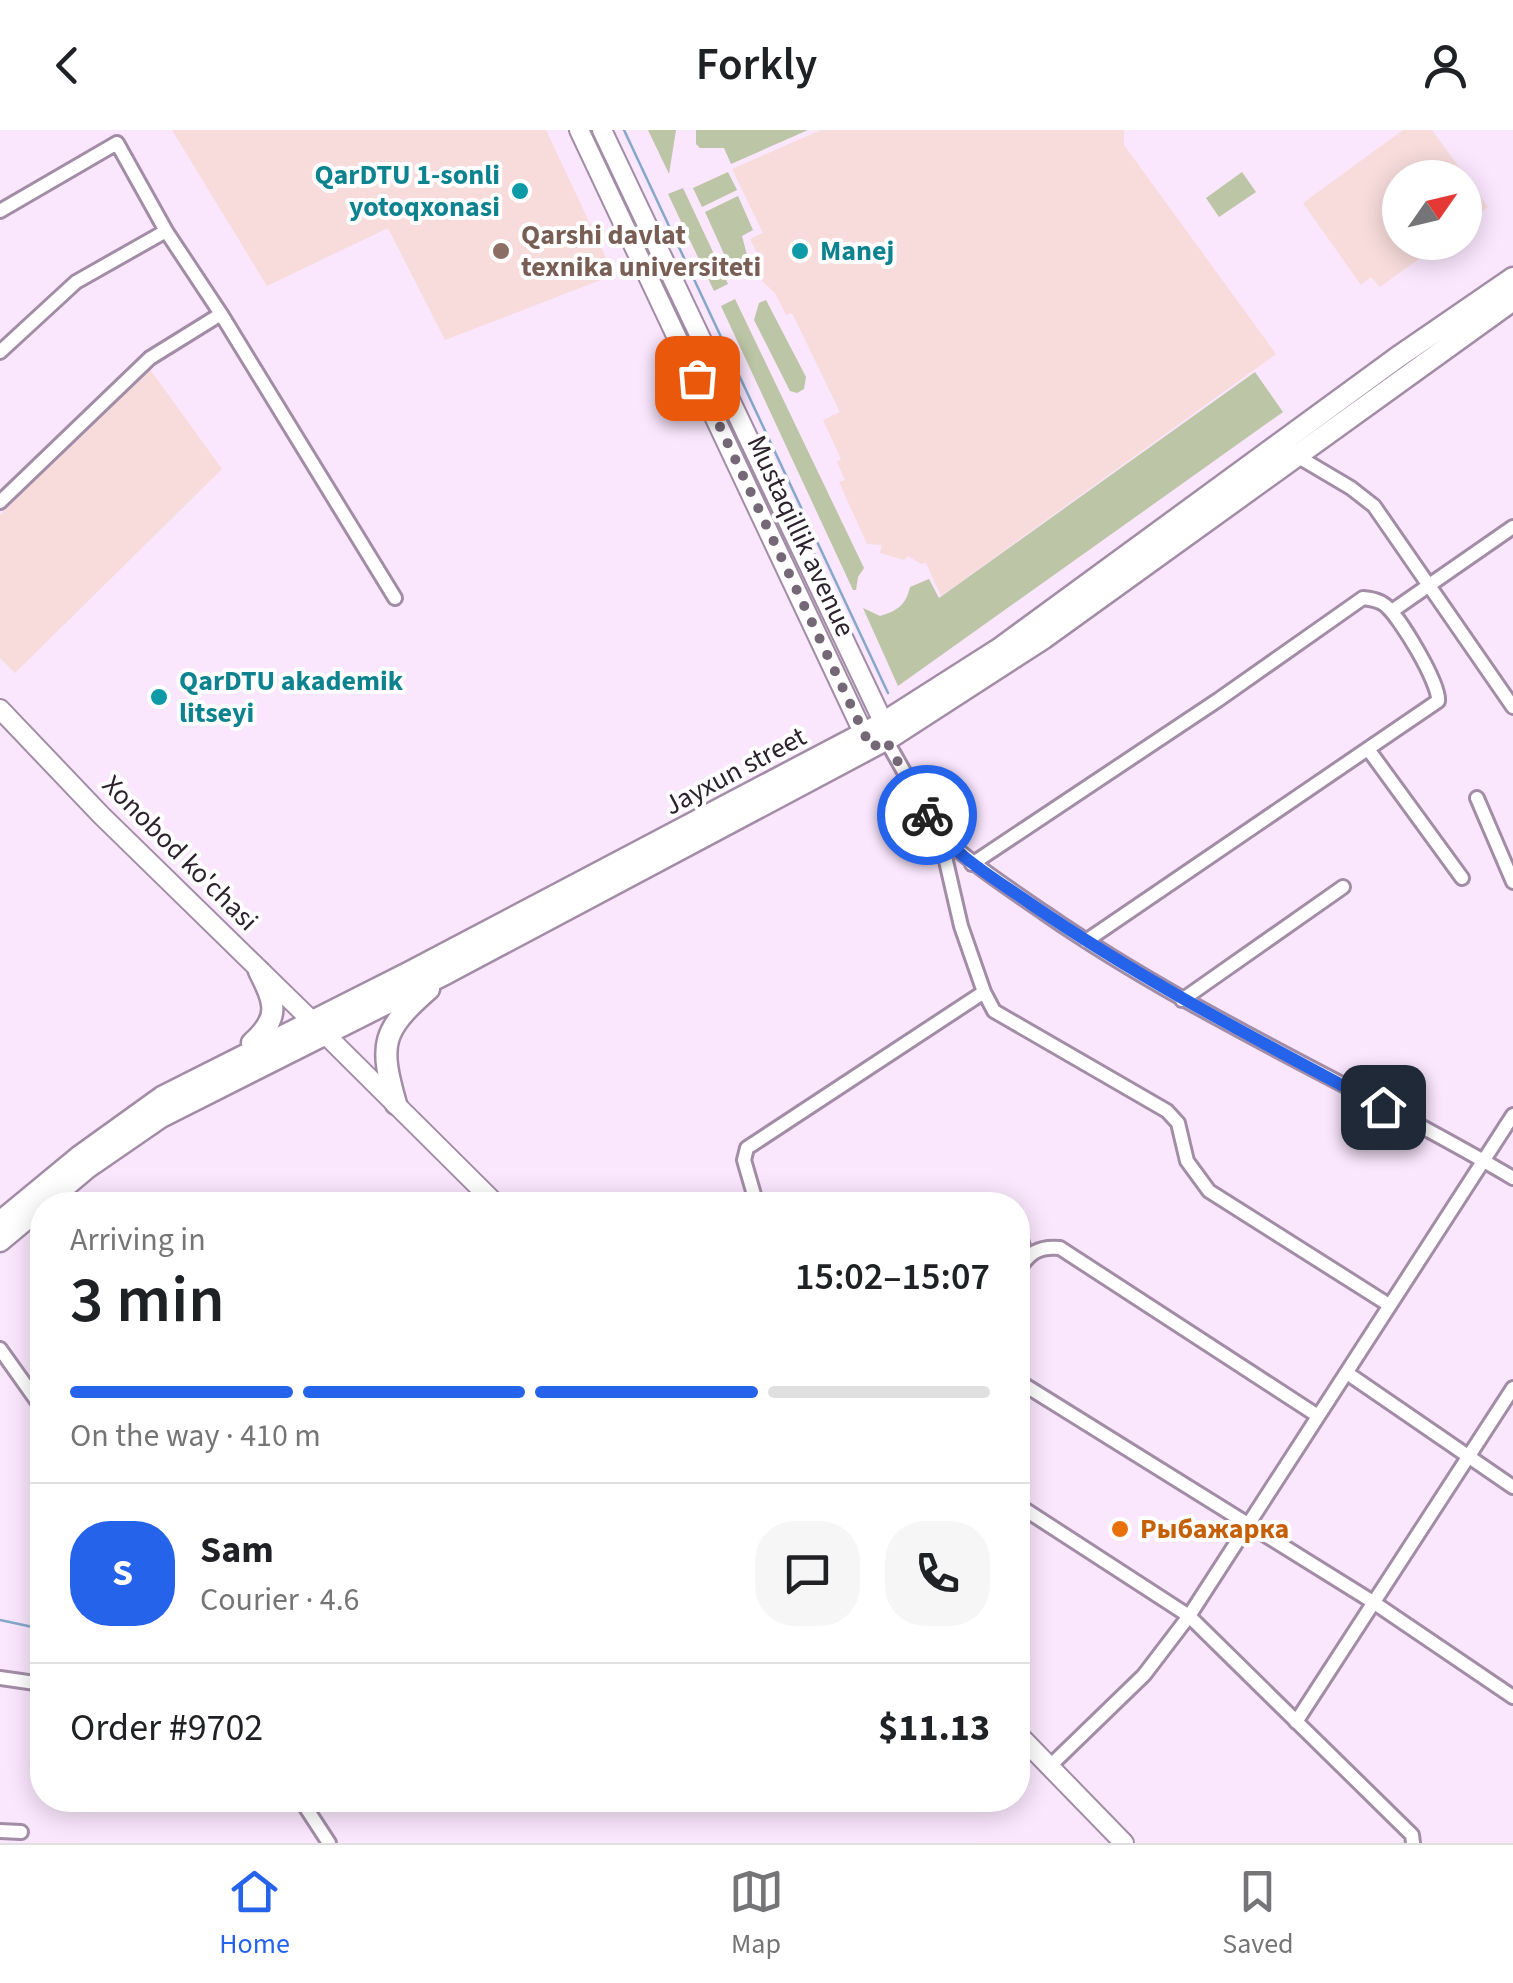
<!DOCTYPE html>
<meta charset="utf-8">
<style>
body{margin:0;font-family:"Source Sans 3",sans-serif;background:#f6f6f6;color:#202124;height:100vh;display:flex;flex-direction:column;font-size:38px;white-space:nowrap}
*{box-sizing:border-box;margin:0}
p{font-size:32px;color:#757577}
.icon{flex:none;width:55px;height:55px;fill:none;stroke:currentColor;stroke-width:2;stroke-linecap:round;stroke-linejoin:round}
.map{position:relative;flex:1;overflow:hidden}
.panel{position:absolute;left:30px;top:1062px;width:1000px;height:620px;display:flex;flex-direction:column;background:#fff;border-radius:40px;box-shadow:0 5px 25px #0003}
.panel>*{flex:none}
.needle{width:65px;rotate:56deg}
.controls{position:absolute;left:1382px;top:30px;display:grid;gap:20px}
.controls a{display:grid;place-items:center;width:100px;height:100px;border-radius:50%;background:#fff;box-shadow:0 5px 25px #0003;font-size:50px}
.pin{position:absolute;display:grid;place-items:center;width:85px;height:85px;color:#fff;margin:-42px;border-radius:20px;box-shadow:0 5px 15px #0006}
.courier{position:absolute;display:grid;place-items:center;width:100px;height:100px;margin:-50px;border:8px solid #2563eb;border-radius:50%;background:#fff;color:#222;box-shadow:0 2px 12px #0007}
.headline em{font-style:normal;font-weight:600}
.headline div{display:flex;flex-direction:column-reverse}
.headline{display:flex;align-items:center;justify-content:space-between;height:170px;padding:0 40px}
h1{font-size:65px;font-weight:600;line-height:75px}
.bar{display:grid;grid-template-columns:repeat(4,1fr);gap:15px 10px;align-content:center;height:120px;padding:0 40px}
.bar i{height:12px;border-radius:8px;background:#e0e0e0}
.bar .active{background:#2563eb}
.bar p{grid-column:span 4}
.line{display:flex;align-items:center;gap:25px;padding:0 40px;border-top:2px solid #e0e0e0}
.line div{flex:1}
.round{display:grid;place-items:center;flex:none;width:105px;height:105px;border-radius:40px;background:#f6f6f6}
header{display:flex;justify-content:space-between;align-items:center;height:130px;padding:0 40px;background:#fff;font-size:45px;font-weight:600}
.menu{display:flex;justify-content:space-around;align-items:center;height:140px;border-top:2px solid #e0e0e0;background:#fff;font-size:28px;color:#757577}
.menu a{display:grid;justify-items:center;gap:5px}
.menu .active{color:#2563eb}
.map>svg:first-child{display:block}
.education{fill:#f7dcdb}
.green{fill:#bcc5a5}
.lines{fill:none;stroke-linecap:round;stroke-linejoin:round}
.stream{stroke:#85a8ca;stroke-width:2.5}
.minor-casing{stroke:#a28ca6;stroke-width:18}
.major-casing{stroke:#a28ca6;stroke-width:22}
.highway-casing{stroke:#a28ca6;stroke-width:25}
.minor{stroke:#fff;stroke-width:12}
.major{stroke:#fff;stroke-width:18}
.highway{stroke:#fff;stroke-width:20}
.done{stroke:#746776;stroke-width:10;stroke-dasharray:0 18}
.route{stroke:#2563eb;stroke-width:12}
.culture-dot{fill:#0f9aa8;stroke:#fff;stroke-width:4}
.education-dot{fill:#8d6e63;stroke:#fff;stroke-width:4}
.food-dot{fill:#e8710a;stroke:#fff;stroke-width:4}
.labels{text-anchor:middle;dominant-baseline:central;stroke-width:8;stroke-linejoin:round;paint-order:stroke}
.culture-label{font-size:28px;font-weight:bold;fill:#0d838f;stroke:#fff;text-anchor:start}
.education-label{font-size:28px;font-weight:bold;fill:#785e54;stroke:#fff;text-anchor:start}
.street-label{font-size:28px;fill:#2c232d;stroke:#fff}
.food-label{font-size:28px;font-weight:bold;fill:#c56008;stroke:#fff;text-anchor:start}
</style>
<header><svg class="icon" aria-label="back" viewBox="0 0 24 24"><path d="M15 5l-7 7 7 7"/></svg>Forkly<svg class="icon" aria-label="person" viewBox="0 0 24 24"><circle cx="12" cy="8" r="4"/><path d="M4 21q1-7 8-7t8 7"/></svg></header>
<div class="map">
<svg width="1513" height="1713" viewBox="0 0 1513 1713">
<rect width="100%" height="100%" fill="#fae6fd"/>
<path class="education" d="M172,0H546L614,145L445,210L388,98L267,156Z
M821,0H1124V15L1276,224L941,466L926,433L921,434L908,426L904,430L880,423L882,415L867,414L839,352L845,350L837,332L841,329L823,290L840,282L792,183L786,185L775,163L762,151V133L750,109L763,103L732,39Z
M1403,0H1432L1488,77L1465,94V48H1400V112L1441,113L1380,157L1371,147L1361,155L1303,73Z
M149,238L222,339L15,543L0,528V385Z"/>
<path class="green" d="M648,0H676L669,44Z
M696,0H808L731,34L724,18H700L696,14Z
M728,42L737,60L702,77L693,58Z
M1242,42L1256,62L1219,87L1206,68Z
M683,58L728,154L714,161L668,64Z
M738,66L753,100L742,106L748,129L741,132L725,126L705,82Z
M735,169L864,438L858,447L856,460H853L721,176Z
M766,170L806,247L804,259L797,263L790,261L754,190L759,173Z
M1255,242L1283,282L898,556L863,478L880,486C897,481 906,475 910,457L929,449L939,468Z"/>
<g class="lines">
<path class="stream" d="M624,0L888,563
M0,1490L42,1499"/>
<g class="minor-casing">
<path id="minor" d="M0,81L117,13L166,101L221,184L395,468
M0,222L76,152L166,101
M1297,326L1351,358L1374,376L1513,577
M0,372L150,228L221,184
M1392,481L1513,397
M886,610L940,705L961,796L984,862L994,881L1167,981L1178,993L1187,1031L1209,1061L1389,1175
M1368,619L1462,748
M1477,668L1513,752
M942,706C974,736 1010,759 1046,784C1194,886 1359,957 1513,1048
M972,734L1218,570L1363,468C1371,469 1379,470 1385,475C1400,487 1440,554 1438,571L1086,811
M1182,870L1343,757
M757,1075L744,1030L747,1018L984,862
M1018,1100L1026,1126
M1018,1141C1029,1123 1038,1116 1060,1118L1318,1286
M0,1219L42,1278
M1347,1243L1513,1357
M1018,1251L1373,1472L1513,1567
M1018,1375L1189,1486L1412,1705L1413,1713
M0,1548L42,1554
M1296,1592L1513,1258
M1049,1637L1144,1545L1189,1486L1513,985
M301,1670L329,1713
M0,1701L21,1702"/>
</g>
<g class="major-casing">
<path id="major" d="M579,0L869,615
M602,0L888,602
M0,579L101,685L311,890
M325,904L497,1075
M1018,1604L1124,1713"/>
</g>
<g class="highway-casing">
<path id="highway" d="M252,913C281,887 275,873 259,841
M396,974C379,914 381,901 429,859
M43,1075L87,1038L161,987L447,843L891,607L1044,508L1513,170
M0,1092L80,1026L162,967L410,842L883,593L999,519L1398,227L1513,148
M0,1111L42,1076"/>
</g>
<use href="#minor" class="minor"/>
<use href="#major" class="major"/>
<use href="#highway" class="highway"/>
</g>
<g class="lines">
<path class="done" d="M697,248L871,618L886,610L927,685"/>
<path class="route" d="M927,685C950,724 994,748 1031,774C1143,851 1263,913 1383,977"/>
</g>
<g class="culture-dot">
<circle cx="520" cy="61" r="10"/>
<circle cx="800" cy="121" r="10"/>
<circle cx="159" cy="567" r="10"/>
</g>
<circle class="education-dot" cx="501" cy="121" r="10"/>
<circle class="food-dot" cx="1120" cy="1399" r="10"/>
<g class="labels">
<g class="culture-label">
<text x="500" y="45" text-anchor="end">QarDTU 1-sonli<tspan x="500" dy="32">yotoqxonasi</tspan></text>
<text x="820" y="121">Manej</text>
<text x="179" y="551">QarDTU akademik<tspan x="179" dy="32">litseyi</tspan></text>
</g>
<g class="education-label">
<text x="521" y="105">Qarshi davlat<tspan x="521" dy="32">texnika universiteti</tspan></text>
</g>
<g class="street-label">
<text transform="translate(801 406) rotate(65)">Mustaqillik avenue</text>
<text transform="translate(735 641) rotate(-28)">Jayxun street</text>
<text transform="translate(180 723) rotate(45)">Xonobod ko'chasi</text>
</g>
<g class="food-label">
<text x="1140" y="1399">Рыбажарка</text>
</g>
</g>
</svg>
<div class="controls">
<a><svg class="needle" viewBox="-14 -14 28 28"><path d="M0-13l5 13h-10z" fill="#e53935"/><path d="M0 13l5-13h-10z" fill="#757577"/></svg></a>
</div>
<div class="pin" style="left:697px;top:248px;background:#ea580c"><svg class="icon" aria-label="bag" viewBox="0 0 24 24"><path d="M5 8h14l-1 12H6zM9 8a3 3 0 0 1 6 0"/></svg></div>
<div class="pin" style="left:1383px;top:977px;background:#1f2937"><svg class="icon" aria-label="home" viewBox="0 0 24 24"><path d="M3 11l9-7 9 7M6 9v11h12V9"/></svg></div>
<div class="courier" style="left:927px;top:685px"><svg class="icon" aria-label="bike" viewBox="0 0 24 24"><circle cx="6" cy="16" r="4"/><circle cx="18" cy="16" r="4"/><path d="M6 16l4-8h5l3 8M10 8l3 8H6M13 5h3"/></svg></div>
<section class="panel">
<div class="headline"><div><h1>3 min</h1><p>Arriving in</p></div><em>15:02–15:07</em></div>
<div class="bar"><i class="active"></i><i class="active"></i><i class="active"></i><i></i><p>On the way · 410 m</p></div>
<div class="line" style="height:180px"><b class="round" style="background:#2563eb;color:#fff">S</b><div><b>Sam</b><p>Courier · 4.6</p></div><a class="round"><svg class="icon" aria-label="chat" viewBox="0 0 24 24"><path d="M4 5h16v11H9l-5 4z"/></svg></a><a class="round"><svg class="icon" aria-label="phone" viewBox="0 0 24 24"><path d="M5 4h4l2 5-3 2q2 4 5 5l2-3 5 2v4C11 20 4 13 5 4z"/></svg></a></div>
<div class="line" style="height:130px"><div>Order #9702</div><b>$11.13</b></div>
</section>
</div>
<nav class="menu">
<a class="active"><svg class="icon" aria-label="home" viewBox="0 0 24 24"><path d="M3 11l9-7 9 7M6 9v11h12V9"/></svg>Home</a>
<a><svg class="icon" aria-label="map" viewBox="0 0 24 24"><path d="M3 6l6-2 6 2 6-2v14l-6 2-6-2-6 2zM9 4v14M15 6v14"/></svg>Map</a>
<a><svg class="icon" aria-label="saved" viewBox="0 0 24 24"><path d="M7 4h10v16l-5-4-5 4z"/></svg>Saved</a>
</nav>
